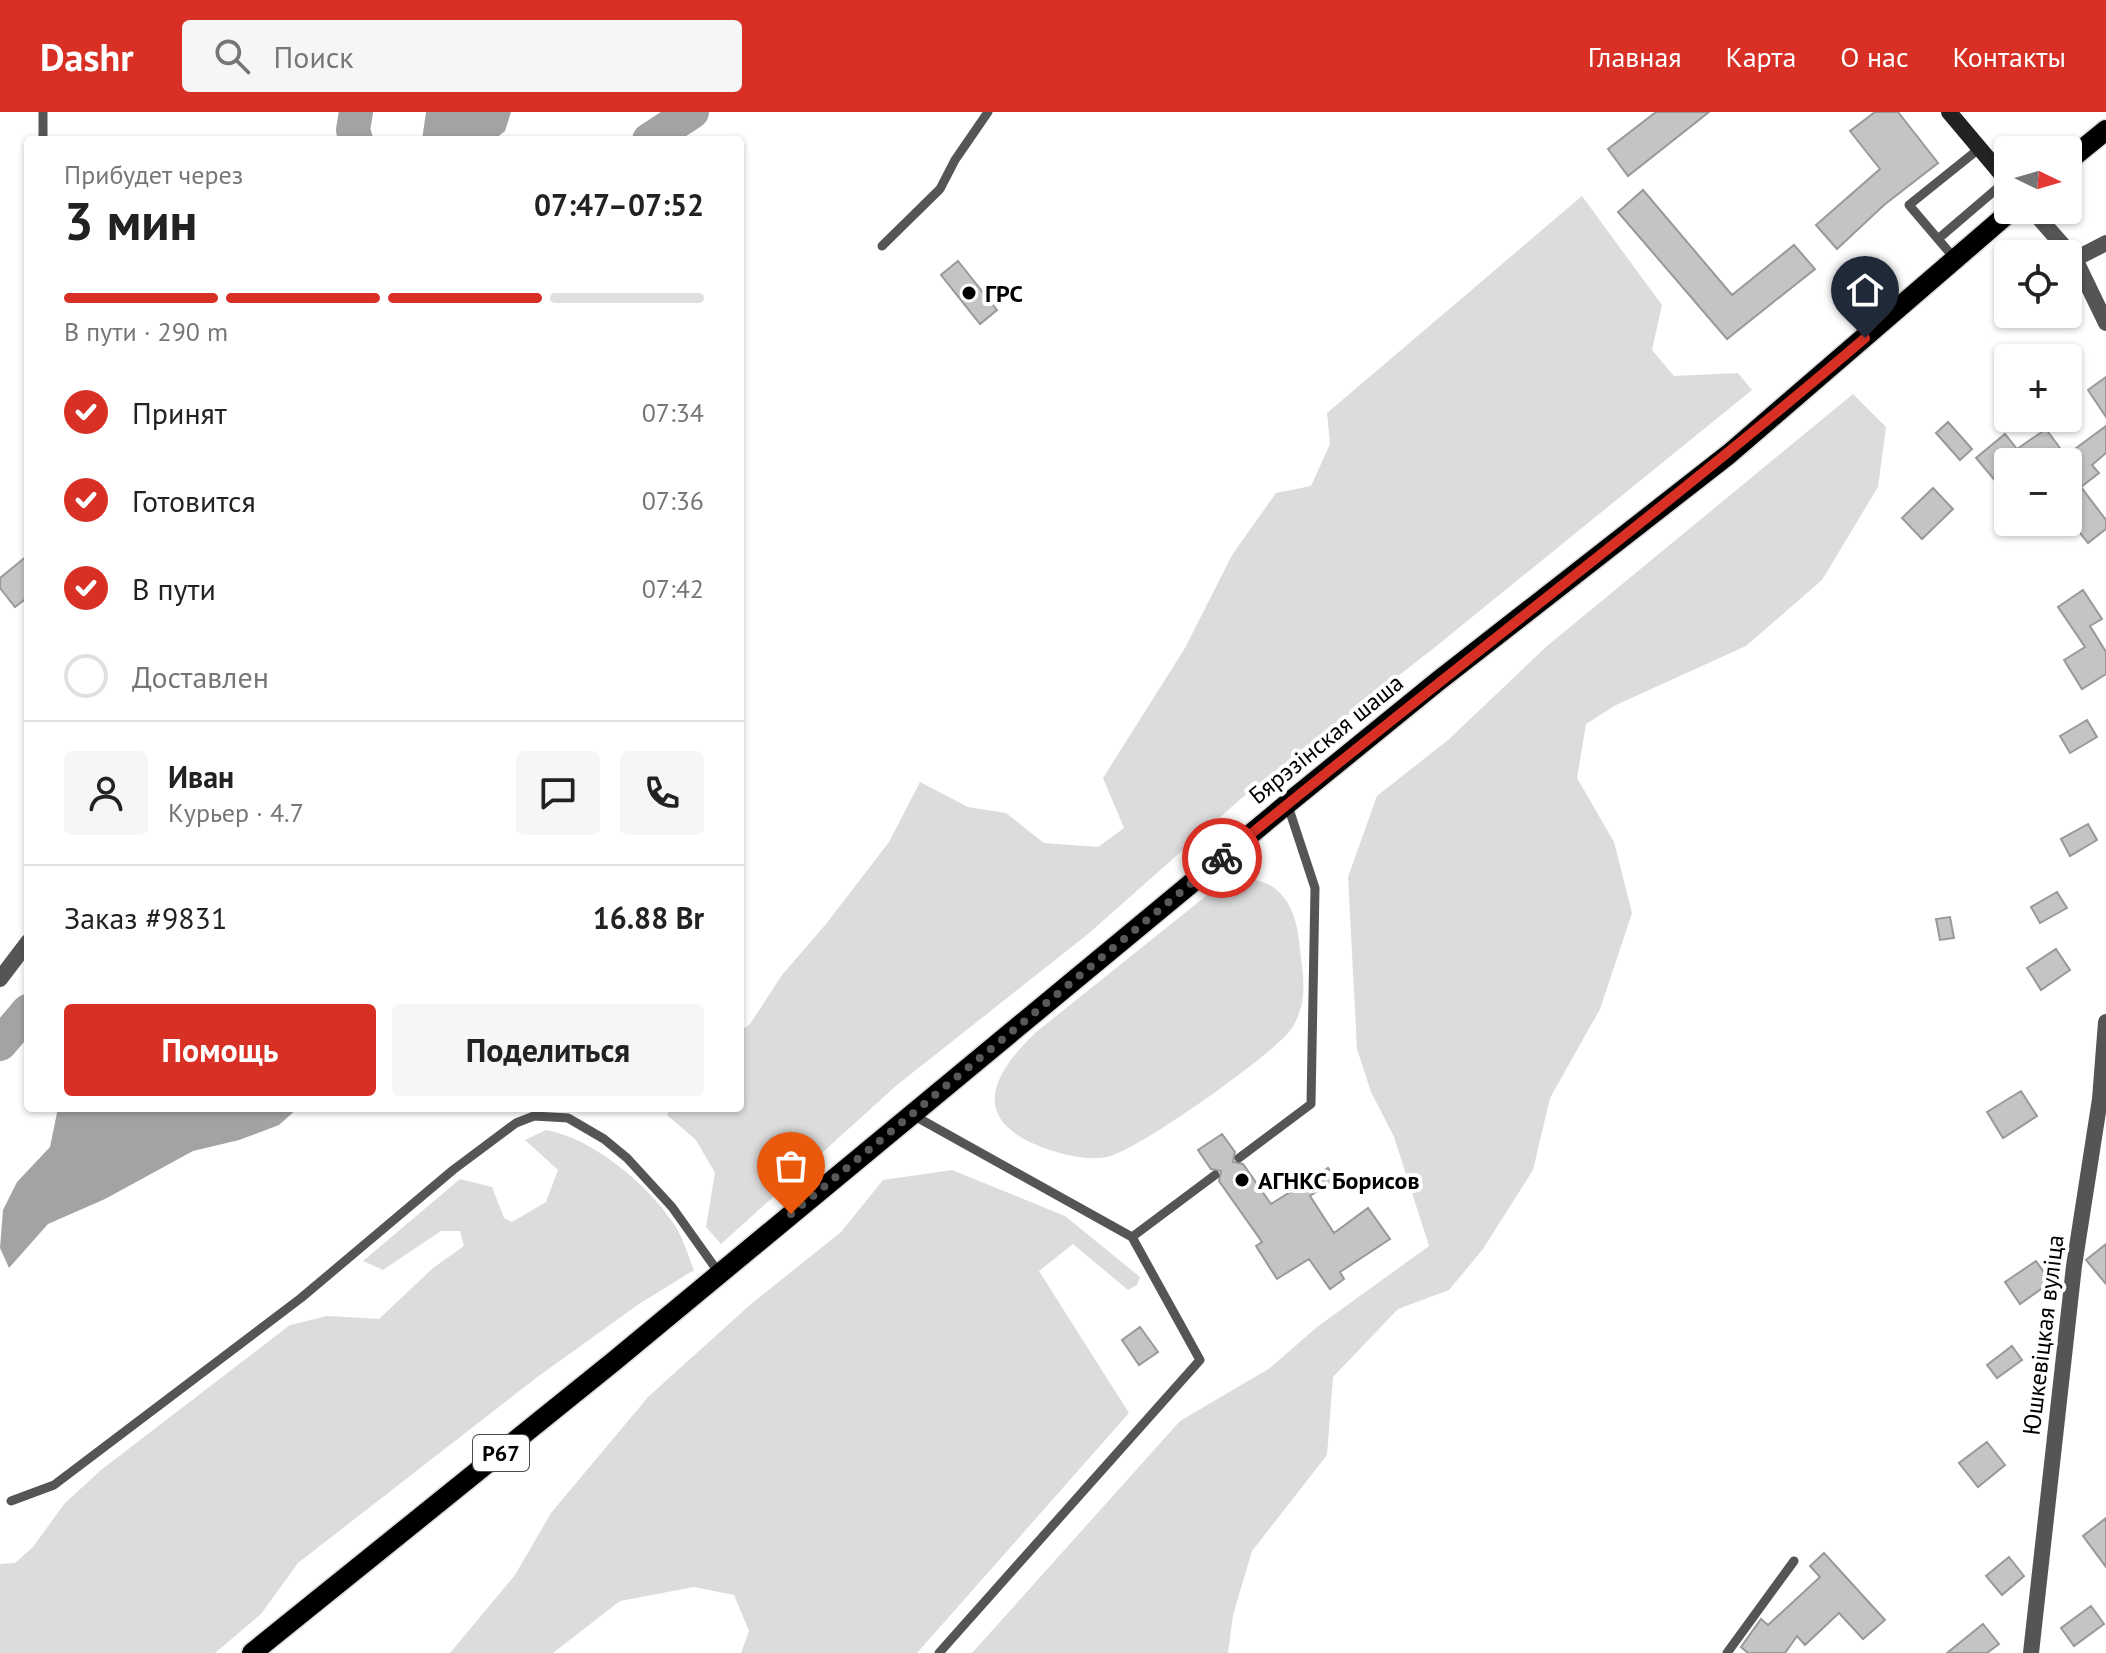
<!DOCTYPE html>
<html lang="ru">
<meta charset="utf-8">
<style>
body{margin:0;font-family:"PT Sans",sans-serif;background:#f6f6f6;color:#222;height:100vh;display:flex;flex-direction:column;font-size:30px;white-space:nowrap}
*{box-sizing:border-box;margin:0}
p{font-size:26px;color:#767676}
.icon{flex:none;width:44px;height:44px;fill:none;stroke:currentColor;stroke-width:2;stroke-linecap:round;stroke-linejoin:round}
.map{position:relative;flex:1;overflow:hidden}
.drawer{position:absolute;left:24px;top:24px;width:720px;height:976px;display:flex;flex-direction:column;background:#fff;border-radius:8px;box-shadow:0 2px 6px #0004}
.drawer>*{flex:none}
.needle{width:52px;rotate:95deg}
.controls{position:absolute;left:1994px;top:24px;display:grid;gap:16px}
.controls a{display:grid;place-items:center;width:88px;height:88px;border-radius:8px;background:#fff;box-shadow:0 2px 6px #0004;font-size:40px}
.pin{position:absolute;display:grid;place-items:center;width:68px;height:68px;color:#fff;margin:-82px -34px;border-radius:50% 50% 50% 0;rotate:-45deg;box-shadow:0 0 8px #0007}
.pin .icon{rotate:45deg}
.courier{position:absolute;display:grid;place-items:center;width:80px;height:80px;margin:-40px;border:6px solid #d93025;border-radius:50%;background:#fff;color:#222;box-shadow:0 2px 10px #0007}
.headline em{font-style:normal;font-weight:700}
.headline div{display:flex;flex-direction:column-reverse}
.headline{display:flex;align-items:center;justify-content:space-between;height:136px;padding:0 40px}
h1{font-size:52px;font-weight:700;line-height:60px}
.bar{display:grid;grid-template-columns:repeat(4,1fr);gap:12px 8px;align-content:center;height:96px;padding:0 40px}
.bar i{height:10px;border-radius:6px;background:#e0e0e0}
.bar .current{background:#d93025}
.bar p{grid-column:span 4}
.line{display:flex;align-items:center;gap:20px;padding:0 40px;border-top:2px solid #e0e0e0}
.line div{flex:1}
.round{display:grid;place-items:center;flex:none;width:84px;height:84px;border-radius:8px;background:#f6f6f6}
ol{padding:0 40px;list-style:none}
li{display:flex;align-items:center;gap:24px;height:88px}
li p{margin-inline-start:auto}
li .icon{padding:8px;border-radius:50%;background:#d93025;color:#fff;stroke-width:4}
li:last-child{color:#767676}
li i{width:44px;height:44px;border:4px solid #e0e0e0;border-radius:50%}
.action{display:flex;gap:16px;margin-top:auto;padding:16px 40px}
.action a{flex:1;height:92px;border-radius:8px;background:#d93025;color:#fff;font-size:32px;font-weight:700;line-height:92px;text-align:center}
.action a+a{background:#f6f6f6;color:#222}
header{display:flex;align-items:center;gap:48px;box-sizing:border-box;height:112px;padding:0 40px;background:#d93025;color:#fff}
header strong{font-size:38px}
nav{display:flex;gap:44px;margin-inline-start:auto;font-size:28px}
.search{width:560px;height:72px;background:#f6f6f6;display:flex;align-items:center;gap:20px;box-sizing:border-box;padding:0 28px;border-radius:8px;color:#767676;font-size:30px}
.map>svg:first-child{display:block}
.green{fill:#dcdcdc}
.water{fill:#a3a3a3}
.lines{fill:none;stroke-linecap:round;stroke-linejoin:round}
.river{stroke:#a3a3a3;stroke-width:34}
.building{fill:#c4c4c4;stroke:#999;stroke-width:2}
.primary-casing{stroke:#dbdbdb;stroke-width:23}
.lane{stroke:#555;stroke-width:9}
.street{stroke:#555;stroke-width:16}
.secondary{stroke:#222;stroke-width:16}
.primary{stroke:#000;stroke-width:20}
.done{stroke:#595959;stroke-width:8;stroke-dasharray:0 14.4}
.route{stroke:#d93025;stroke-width:10}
.poi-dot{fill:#000;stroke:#fff;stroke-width:3}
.labels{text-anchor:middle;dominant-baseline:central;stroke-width:8;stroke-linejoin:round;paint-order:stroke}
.shield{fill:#fff;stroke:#4c4c4c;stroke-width:2}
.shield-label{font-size:22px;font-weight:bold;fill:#000}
.poi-label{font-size:24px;font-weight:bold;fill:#000;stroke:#fff;text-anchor:start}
.street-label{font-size:24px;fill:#000;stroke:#fff}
</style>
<header>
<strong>Dashr</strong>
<div class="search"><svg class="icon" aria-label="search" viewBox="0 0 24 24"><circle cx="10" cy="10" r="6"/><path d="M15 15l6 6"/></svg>Поиск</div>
<nav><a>Главная</a><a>Карта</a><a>О нас</a><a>Контакты</a></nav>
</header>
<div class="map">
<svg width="2106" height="1541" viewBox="0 0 2106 1541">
<rect width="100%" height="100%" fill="#fff"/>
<path class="green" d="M1582,84L1662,193L1652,238L1674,264L1738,261L1752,278L1434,536L1244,684L1088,822L897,973L721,1132L706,1115L715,1061L696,1028L667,1003L671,996H740V919L750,912L782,863L826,812L889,730L920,670L968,695L1006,701L1044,731L1098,735L1124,716L1103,666L1185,536L1232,443L1276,381L1311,374L1330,332L1327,301Z
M1853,282L1886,315L1878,375L1822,468L1746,534L1616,593L1586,612L1577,666L1614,730L1632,801L1600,897L1550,986L1533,1058L1483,1137L1449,1178L1398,1197L1333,1265L1327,1343L1252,1439L1233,1503L1228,1541H972L1180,1309L1270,1256L1317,1215L1429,1134L1394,1025L1371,980L1357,937L1348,765L1377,684L1448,628L1547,534Z
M1238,769C1245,769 1256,767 1262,770C1287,777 1297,806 1299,829C1301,851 1308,879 1299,901C1297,908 1292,917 1287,922C1266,947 1136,1040 1107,1045C1085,1049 1061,1042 1041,1035C970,1007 991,964 1035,921L1211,780Z
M546,1018C594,1027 647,1072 674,1112C683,1125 688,1144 694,1158L639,1192L536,1266L298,1451L261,1502L215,1541H0V1452L15,1451L33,1435L64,1392L101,1358L290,1213L327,1204L379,1207L433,1156L464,1134L460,1119H441L383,1158L363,1149L460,1067L492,1075L504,1106L512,1110L546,1090L558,1058L525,1028Z
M952,1058L1065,1104L1140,1165L1137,1173L1128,1178L1073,1132L1039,1159L1129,1301L917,1541H741L749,1519L734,1483L694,1475L620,1489L553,1541H450L515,1463L551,1401L648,1285L751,1192L841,1120L883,1068Z"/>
<path class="water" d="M426,0H511L505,19L494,28H422Z
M58,996H298L279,1013L239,1028L193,1039L105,1087L48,1112L9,1156L0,1136L3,1098L17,1070L50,1035Z"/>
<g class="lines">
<path class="river" d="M356,28L353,18L356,0
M649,28L692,0
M0,932L28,899"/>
</g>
<path class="building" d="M1656,0H1709L1628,64L1608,37Z
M1875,0H1898L1938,51L1884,93L1837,137L1816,113L1880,57L1850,19Z
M1643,78L1732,183L1794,133L1815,157L1727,227L1618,100Z
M958,149L997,198L980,212L941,163Z
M2106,265V305L2088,278Z
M1948,310L1972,337L1960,348L1936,321Z
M2106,314V341L2092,353L2099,361L2081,375L2106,408V417L2088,431L2068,406V350H2008V364L1998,372L1976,346L2005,322L2017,337L2046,317L2068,347V342Z
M1933,376L1953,397L1922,427L1902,406Z
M28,443V485L15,495L0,476V466Z
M2083,478L2102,507L2090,514L2106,540V562L2082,577L2064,548L2085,535L2058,495Z
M2087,608L2097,625L2070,641L2060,624Z
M2088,712L2097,728L2070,744L2061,727Z
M2057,780L2067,796L2040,811L2031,795Z
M1950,805L1954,826L1940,828L1936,807Z
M2056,837L2070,858L2041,878L2027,856Z
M2021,979L2037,1004L2003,1026L1987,1000Z
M1222,1022L1235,1040L1233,1050L1243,1052L1271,1092L1328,1056L1335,1067L1310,1084L1334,1121L1368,1096L1390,1127L1340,1160L1344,1167L1330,1177L1309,1147L1277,1167L1256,1134L1262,1130L1219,1069L1221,1059L1211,1057L1198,1038Z
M2106,1132V1172L2086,1148Z
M2036,1149L2051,1170L2020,1192L2005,1170Z
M1140,1215L1158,1240L1139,1253L1122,1228Z
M2012,1234L2022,1248L1997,1266L1987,1253Z
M1987,1330L2005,1353L1978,1375L1959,1351Z
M2106,1406V1455L2083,1424Z
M1824,1441L1885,1508L1863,1527L1839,1501L1805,1533L1797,1524L1785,1541H1748L1741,1535L1761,1507L1768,1513L1820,1465L1810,1454Z
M2009,1445L2024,1464L2002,1483L1986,1464Z
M2091,1494L2104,1512L2074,1534L2061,1516Z
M1983,1512L1999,1532L1987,1541H1947Z"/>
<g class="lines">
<g class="primary-casing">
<path id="primary" d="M2068,49L2106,18
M252,1541L613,1250L1287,692L1437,570L1729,342L2012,98"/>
</g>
<path class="lane" d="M43,0V28
M1938,127L2007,68
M882,134L940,77L955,48L988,0
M1955,147L1909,93L1980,36
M911,1002L1132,1125L1215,1063
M1239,1046L1311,992L1315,776L1288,694
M11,1389L54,1373L301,1186L453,1058L516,1011L534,1004L568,1006L604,1027L627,1046L672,1095L719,1161
M939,1541L1200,1248L1132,1125
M1727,1541L1794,1449"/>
<path class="street" d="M2032,98L2075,147L2106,211
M2075,147L2106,131
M0,867L28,830
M2031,1541L2074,1154L2100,987L2106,910"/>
<path class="secondary" d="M1949,0L2008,70"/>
<use href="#primary" class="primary"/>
</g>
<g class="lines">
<path class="done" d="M791,1102L1222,746"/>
<path class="route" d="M1222,746C1434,570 1656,405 1865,226"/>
</g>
<g class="poi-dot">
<circle cx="969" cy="181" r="8"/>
<circle cx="1242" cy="1068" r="8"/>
</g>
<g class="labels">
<rect class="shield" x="473" y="1323" width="56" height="36" rx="6"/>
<g class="shield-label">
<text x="501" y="1341">Р67</text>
</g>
<g class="poi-label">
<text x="985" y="181">ГРС</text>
<text x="1258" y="1068">АГНКС Борисов</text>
</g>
<g class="street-label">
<text transform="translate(1326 627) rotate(-39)">Бярэзінская шаша</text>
<text transform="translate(2043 1223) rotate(-83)">Юшкевіцкая вуліца</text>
</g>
</g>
</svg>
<div class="controls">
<a><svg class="needle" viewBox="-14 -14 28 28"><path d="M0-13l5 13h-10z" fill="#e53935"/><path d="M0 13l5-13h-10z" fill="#767676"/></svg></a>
<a><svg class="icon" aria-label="locate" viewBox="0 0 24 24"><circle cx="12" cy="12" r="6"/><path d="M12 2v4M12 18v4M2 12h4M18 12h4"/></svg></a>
<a>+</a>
<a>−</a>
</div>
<div class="pin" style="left:791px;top:1102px;background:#ea580c"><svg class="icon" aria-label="bag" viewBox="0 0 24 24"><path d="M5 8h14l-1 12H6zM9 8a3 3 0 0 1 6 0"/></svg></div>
<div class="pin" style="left:1865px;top:226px;background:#1f2937"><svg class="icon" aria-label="home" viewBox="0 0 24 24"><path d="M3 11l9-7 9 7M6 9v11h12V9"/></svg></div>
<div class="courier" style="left:1222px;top:746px"><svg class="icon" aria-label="bike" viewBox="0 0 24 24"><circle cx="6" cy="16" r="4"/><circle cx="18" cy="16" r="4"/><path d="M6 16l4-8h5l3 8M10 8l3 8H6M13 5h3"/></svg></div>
<section class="drawer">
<div class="headline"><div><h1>3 мин</h1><p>Прибудет через</p></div><em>07:47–07:52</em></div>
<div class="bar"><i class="current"></i><i class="current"></i><i class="current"></i><i></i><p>В пути · 290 m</p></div>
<ol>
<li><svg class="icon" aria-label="check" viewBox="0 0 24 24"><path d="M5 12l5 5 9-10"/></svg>Принят<p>07:34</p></li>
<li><svg class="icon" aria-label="check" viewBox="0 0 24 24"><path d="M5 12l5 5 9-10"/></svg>Готовится<p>07:36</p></li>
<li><svg class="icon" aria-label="check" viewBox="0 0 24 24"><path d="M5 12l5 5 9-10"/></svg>В пути<p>07:42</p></li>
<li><i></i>Доставлен</li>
</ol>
<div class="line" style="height:144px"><a class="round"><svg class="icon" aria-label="person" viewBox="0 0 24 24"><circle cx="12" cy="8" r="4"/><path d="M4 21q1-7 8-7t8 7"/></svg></a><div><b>Иван</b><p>Курьер · 4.7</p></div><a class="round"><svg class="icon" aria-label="chat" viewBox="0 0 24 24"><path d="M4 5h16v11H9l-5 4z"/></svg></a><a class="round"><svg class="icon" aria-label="phone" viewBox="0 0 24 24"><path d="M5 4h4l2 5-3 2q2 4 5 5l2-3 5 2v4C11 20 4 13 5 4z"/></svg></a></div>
<div class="line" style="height:104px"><div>Заказ #9831</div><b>16.88 Br</b></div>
<div class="action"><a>Помощь</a><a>Поделиться</a></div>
</section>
</div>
